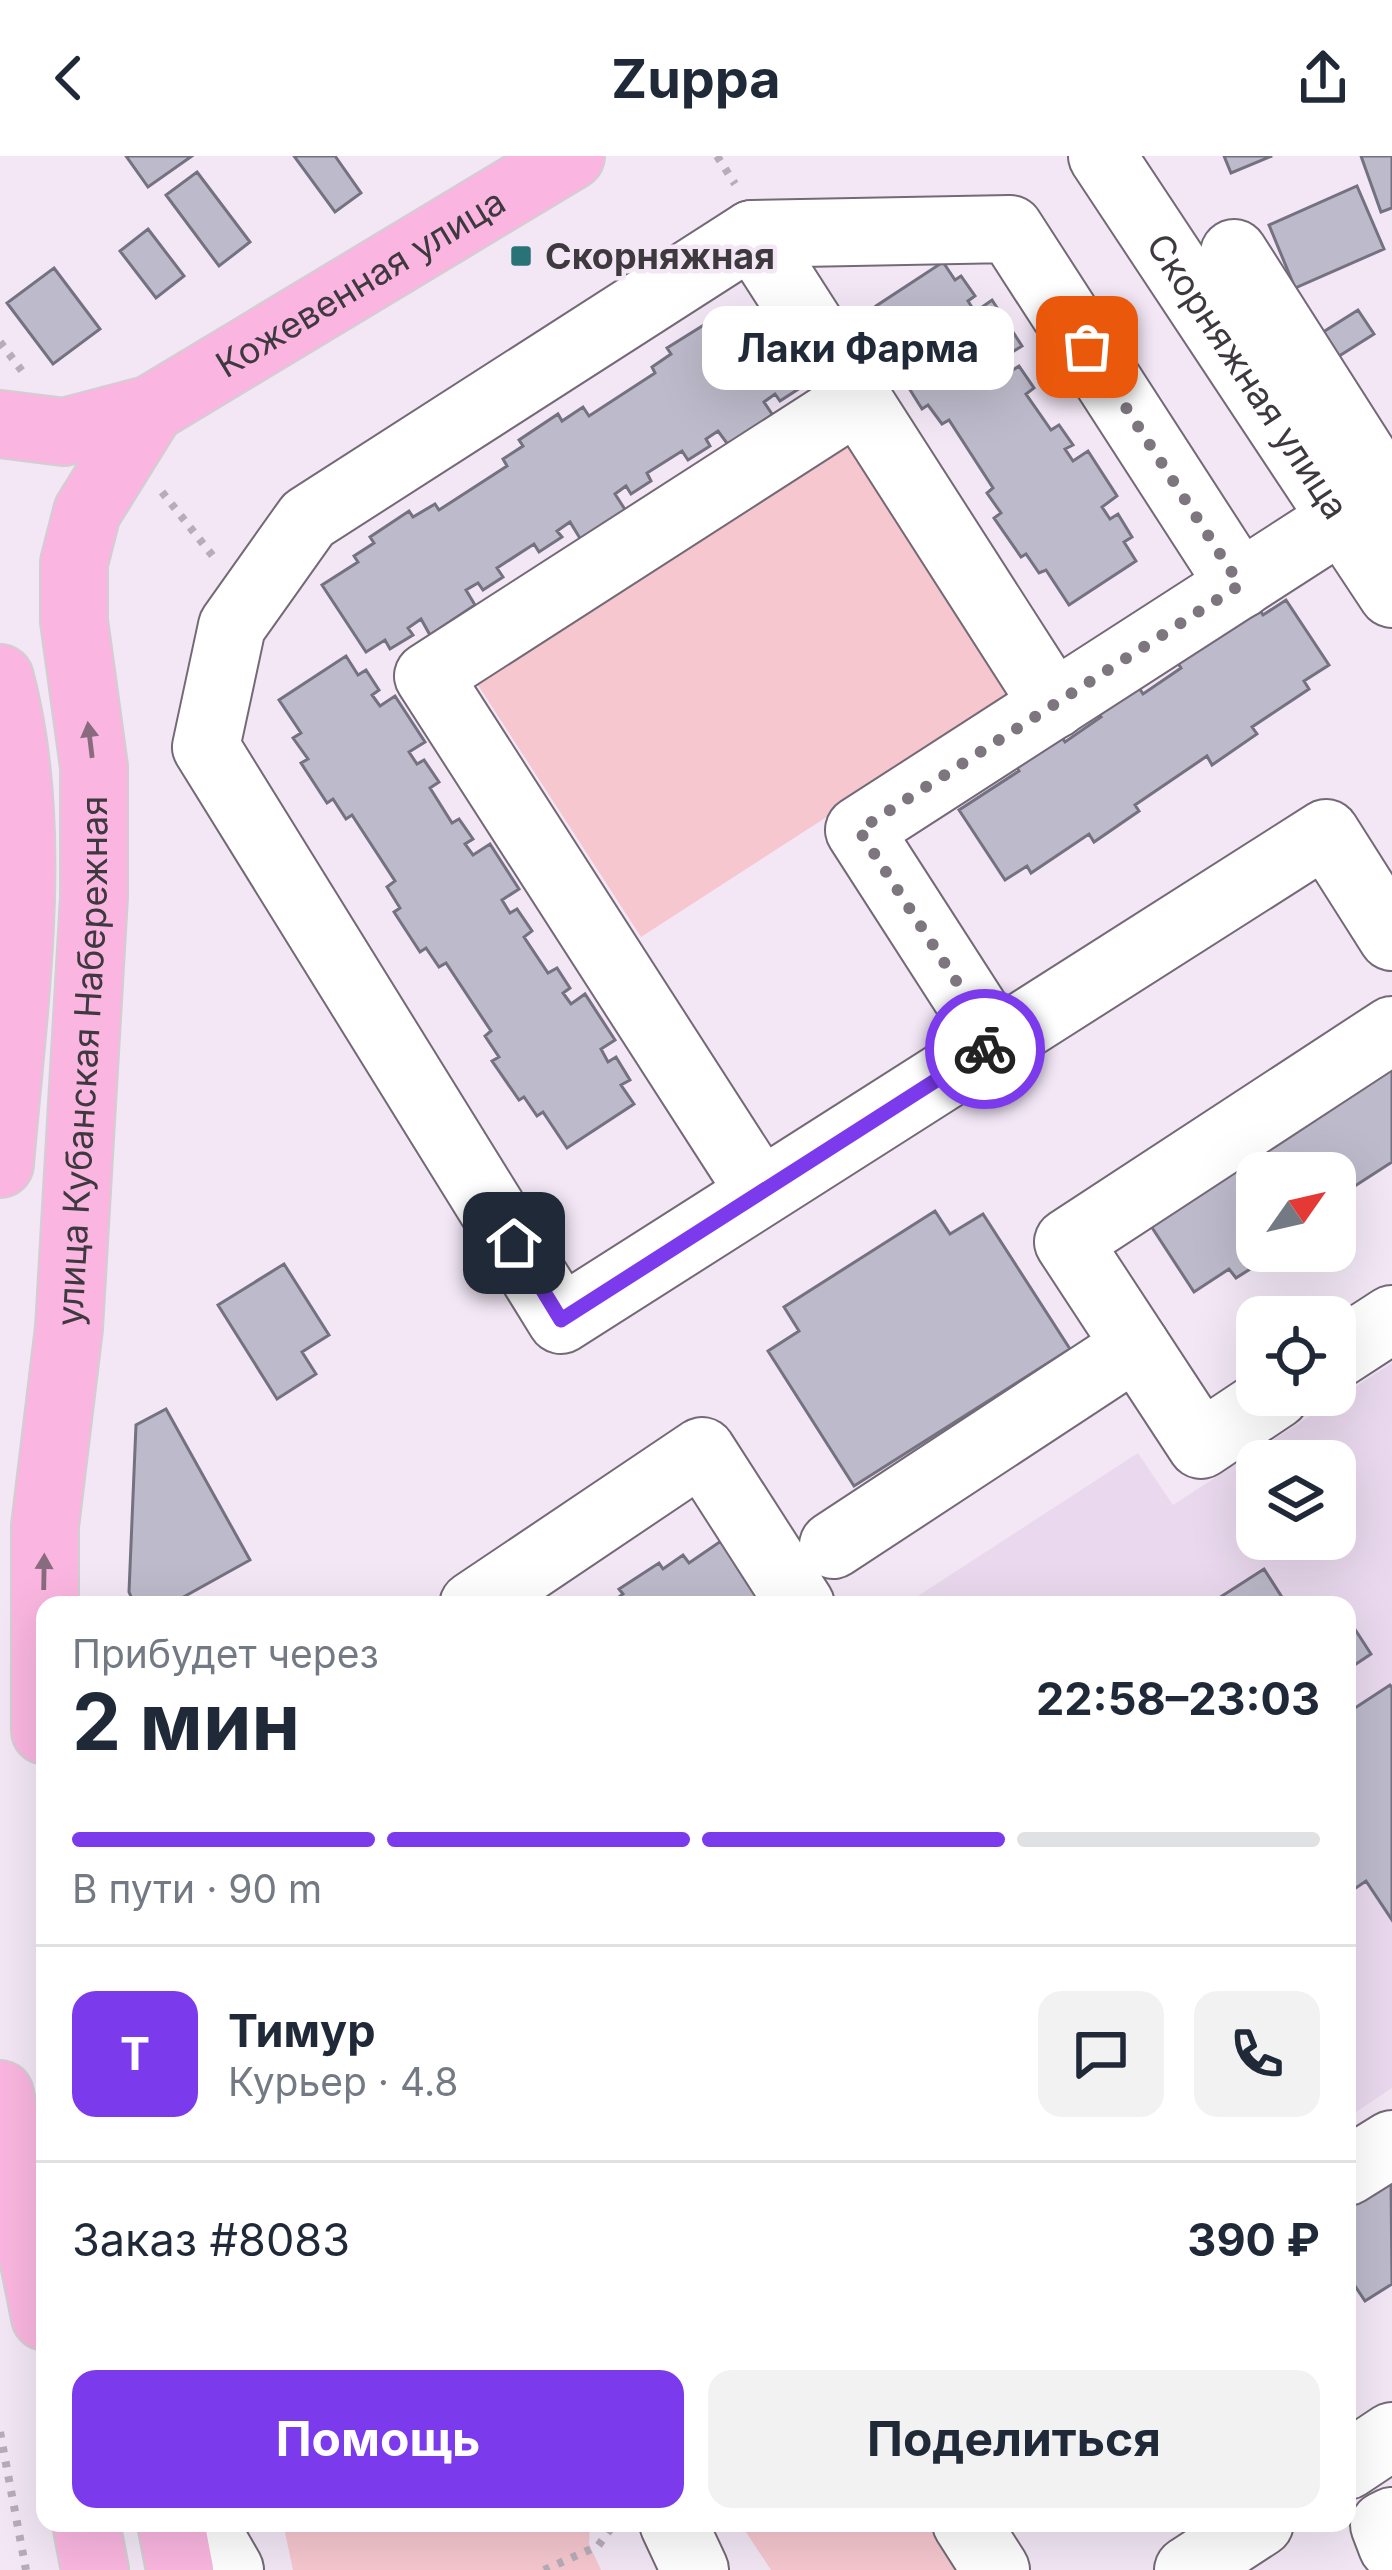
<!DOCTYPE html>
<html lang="ru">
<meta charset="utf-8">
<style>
body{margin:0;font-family:Inter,sans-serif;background:#f2f2f3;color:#1f2937;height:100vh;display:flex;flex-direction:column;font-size:45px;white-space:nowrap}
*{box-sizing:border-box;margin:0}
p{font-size:39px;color:#747a83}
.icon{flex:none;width:66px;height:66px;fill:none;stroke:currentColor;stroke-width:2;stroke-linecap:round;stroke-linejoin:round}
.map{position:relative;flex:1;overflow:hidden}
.panel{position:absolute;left:36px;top:1440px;width:1320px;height:936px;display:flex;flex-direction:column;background:#fff;border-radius:24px;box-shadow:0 12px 48px #0002}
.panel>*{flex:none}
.needle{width:78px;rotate:56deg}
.tools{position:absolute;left:1236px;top:996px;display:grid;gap:24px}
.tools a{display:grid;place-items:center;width:120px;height:120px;border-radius:24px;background:#fff;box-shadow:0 12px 48px #0002;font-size:60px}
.pin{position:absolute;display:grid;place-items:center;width:102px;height:102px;color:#fff;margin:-51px;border-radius:24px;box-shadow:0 6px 18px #0006}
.courier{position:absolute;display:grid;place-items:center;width:120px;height:120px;margin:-60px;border:9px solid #7c3aed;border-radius:50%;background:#fff;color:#222;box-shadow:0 3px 15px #0007}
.bubble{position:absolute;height:84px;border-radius:24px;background:#fff;box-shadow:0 12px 48px #0002;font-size:39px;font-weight:700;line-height:84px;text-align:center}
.head em{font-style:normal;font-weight:700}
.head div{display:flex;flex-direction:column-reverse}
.head{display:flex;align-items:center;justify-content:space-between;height:204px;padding:0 36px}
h1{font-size:78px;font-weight:700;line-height:90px}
.bar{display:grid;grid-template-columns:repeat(4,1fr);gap:18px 12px;align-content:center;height:144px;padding:0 36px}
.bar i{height:15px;border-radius:9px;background:#e0e1e3}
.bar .current{background:#7c3aed}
.bar p{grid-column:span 4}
.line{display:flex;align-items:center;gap:30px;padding:0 36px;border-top:3px solid #e0e1e3}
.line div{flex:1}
.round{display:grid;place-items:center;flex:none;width:126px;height:126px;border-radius:24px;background:#f2f2f3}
.action{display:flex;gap:24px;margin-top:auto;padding:24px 36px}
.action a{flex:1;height:138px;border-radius:24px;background:#7c3aed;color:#fff;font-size:48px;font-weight:700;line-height:138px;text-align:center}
.action a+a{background:#f2f2f3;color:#1f2937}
header{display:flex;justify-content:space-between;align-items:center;height:156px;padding:0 36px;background:#fff;font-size:54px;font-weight:700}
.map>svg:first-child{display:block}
.built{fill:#ead9ee;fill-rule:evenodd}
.green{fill:#f6c7cf}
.building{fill:#bdbacb;stroke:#747181;stroke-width:3}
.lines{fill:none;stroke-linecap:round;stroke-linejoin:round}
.minor-casing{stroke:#746976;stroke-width:70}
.major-casing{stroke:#d1cfd1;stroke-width:70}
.path{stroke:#b7adb9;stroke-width:8;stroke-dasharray:6 9;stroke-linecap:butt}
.minor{stroke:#fff;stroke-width:66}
.major{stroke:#fab6e0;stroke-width:66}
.oneway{fill:#896b7f}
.done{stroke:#7d767f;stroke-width:12;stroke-dasharray:0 21.6}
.route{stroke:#7c3aed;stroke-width:15}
.poi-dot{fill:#297377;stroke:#f3e7f6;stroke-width:4.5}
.labels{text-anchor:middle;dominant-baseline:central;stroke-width:9;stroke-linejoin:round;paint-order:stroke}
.poi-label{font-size:36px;font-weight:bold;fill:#3e393f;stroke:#f3e7f6;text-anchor:start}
.street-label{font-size:36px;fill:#3e393f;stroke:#f3e7f6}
</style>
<header><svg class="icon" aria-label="back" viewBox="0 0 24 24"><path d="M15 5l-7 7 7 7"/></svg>Zuppa<svg class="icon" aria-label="share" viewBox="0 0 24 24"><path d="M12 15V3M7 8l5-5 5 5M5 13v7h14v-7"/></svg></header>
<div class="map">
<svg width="1392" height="2414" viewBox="0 0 1392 2414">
<rect width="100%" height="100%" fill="#f3e7f6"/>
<path class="built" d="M1392,1207V1932L1347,1962V1449H904L1138,1297L1173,1349ZM1257,1305H1335V1383H1257Z"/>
<path class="green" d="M847,281L1014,540L641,781L474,523Z
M283,2367H590L589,2388L601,2414H293Z
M740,2367H934L964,2414H771Z"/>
<path class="building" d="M126,0H192L148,31Z
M294,0H335L361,37L335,56Z
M1224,0H1272L1231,17Z
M1361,0H1392V52L1381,56Z
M197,16L250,86L219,110L166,39Z
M1357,30L1384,93L1295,132L1269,69Z
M148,73L184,120L156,142L120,95Z
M943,106L955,124L961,120L975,140L968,145L975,156L992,144L1022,190L1004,201L1013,214L1019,210L1034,232L1026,238L1051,274L1059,269L1073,289L1065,293L1073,305L1088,295L1117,340L1102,351L1110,363L1118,358L1132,381L1124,386L1136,405L1069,449L1046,414L1039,417L1026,398L1021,401L994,362L1001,357L987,337L993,332L949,264L942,268L928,249L922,253L897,213L903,209L889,188L897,182L876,150Z
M54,112L100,173L53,208L7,147Z
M770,145L814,212L795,225L800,232L780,245L775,238L764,246L774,261L729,290L718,275L706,283L710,290L688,304L682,295L647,317L651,325L631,338L626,330L615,338L626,355L581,384L570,366L557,375L562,381L539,396L534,388L497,412L503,421L483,434L478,427L466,434L475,449L430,479L421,463L408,472L413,479L390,493L385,484L366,496L322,429L358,406L354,400L374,387L370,381L409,355L413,361L435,348L439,354L507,310L503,303L523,290L519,284L558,258L562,265L583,251L589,260L655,217L652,211L671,198L667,192L707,167L711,173L732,159L738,167Z
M1358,154L1374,178L1336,202L1320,178Z
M1286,444L1329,509L1304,525L1309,533L1252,571L1257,578L1212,609L1207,600L1135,649L1139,655L1094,686L1089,678L1031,717L1027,710L1005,724L959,654L1019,615L1008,597L1053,568L1065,586L1101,561L1097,556L1138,530L1143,538L1181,512L1168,492L1260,454L1263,459Z
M346,500L358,519L366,514L379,534L372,539L380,550L395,540L425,586L409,596L417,608L424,604L439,626L430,632L452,667L459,663L473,683L465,688L473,699L490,688L519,733L502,744L510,757L517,753L532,775L524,781L548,817L557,812L570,832L563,837L571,848L585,838L615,884L601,893L608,906L616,901L630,924L621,929L634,948L567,992L543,956L537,960L524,941L519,944L492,905L499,901L485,880L491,875L446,807L439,811L426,792L420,796L394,756L400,752L387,731L395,725L352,659L346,663L333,643L327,647L301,607L308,603L293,582L301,577L279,544Z
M1392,902V1006L1344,1037L1351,1046L1335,1056V1017H1257V1095H1292L1278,1104L1274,1098L1236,1122L1229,1113L1194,1136L1149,1067Z
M935,1055L950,1078L983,1058L1070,1193L854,1330L768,1195L799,1175L784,1151Z
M284,1108L329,1179L302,1196L316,1218L277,1243L218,1149Z
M166,1253L250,1404L169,1449H140L134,1447L129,1436L136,1269Z
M721,1385L764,1449H608L623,1438L619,1433L659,1407L663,1413L683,1399L689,1407Z
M1264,1413L1287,1449H1208Z
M1347,1461L1371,1498L1347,1514Z
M1390,1529L1392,1532V1764L1366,1725L1347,1738V1540L1355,1552Z
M1391,2023L1392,2128L1365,2145L1347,2118V2048Z"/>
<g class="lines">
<g class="minor-casing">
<g id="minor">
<path id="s1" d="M1102,0L1392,438"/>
<path d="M752,78L1054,549"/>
<path d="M1234,97L1392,345"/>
<path d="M1240,429L1010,73L752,78L308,363L232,470L206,591L561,1164L1326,677L1392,781"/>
<path d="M996,887L859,674L1343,362"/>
<path d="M760,1036L428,520L857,244"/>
<path d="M1335,1200L1392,1163"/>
<path d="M1276,1239L1201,1289L1068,1086L1392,874"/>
<path d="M833,1389L1136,1190"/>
<path d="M473,1449L702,1295L801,1449"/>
<path d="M1347,2016L1392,1988"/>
<path d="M1347,2310L1392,2280"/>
<path d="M1392,2365L1384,2369L1392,2390"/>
<path d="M203,2367L230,2414"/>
<path d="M673,2367L695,2414"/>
<path d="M966,2367L996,2414"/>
<path d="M1188,2414L1260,2367"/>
</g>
</g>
<g class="major-casing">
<g id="major">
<path id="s2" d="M0,268L64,276L151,253L571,0"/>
<path d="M0,522C41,675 13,851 0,1008"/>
<path id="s3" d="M45,1575V1370L69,1172L94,741V611L74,465V407L87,356L151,253"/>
<path d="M0,1938L45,2161"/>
<path d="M86,2367L95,2414"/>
<path d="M171,2367L180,2414"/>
</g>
</g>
<path class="path" d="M717,0L735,28
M0,186L25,219
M162,336L216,404
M0,2276L26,2414
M544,2414L598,2390L615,2367"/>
<use href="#minor" class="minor"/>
<use href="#major" class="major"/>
</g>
<defs><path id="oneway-solid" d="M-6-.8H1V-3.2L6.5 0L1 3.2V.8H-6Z" transform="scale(3)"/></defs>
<g class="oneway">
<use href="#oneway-solid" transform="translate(90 584) rotate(-97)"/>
<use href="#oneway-solid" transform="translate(44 1416) rotate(-89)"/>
</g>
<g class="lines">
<path class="done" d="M985,893L996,887L859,674L1240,429L1087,191"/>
<path class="route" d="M514,1087L561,1164L985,893"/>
</g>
<rect class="poi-dot" x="509" y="88" width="24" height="24" rx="6"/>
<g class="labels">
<g class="poi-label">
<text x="545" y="100">Скорняжная</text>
</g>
<g class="street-label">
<text stroke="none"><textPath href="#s2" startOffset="399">Кожевенная улица</textPath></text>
<text stroke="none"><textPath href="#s1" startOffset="264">Скорняжная улица</textPath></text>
<text stroke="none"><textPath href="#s3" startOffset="672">улица Кубанская Набережная</textPath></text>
</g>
</g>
</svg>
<div class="tools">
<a><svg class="needle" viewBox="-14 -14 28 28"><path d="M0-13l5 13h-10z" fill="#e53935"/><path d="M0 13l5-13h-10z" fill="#747a83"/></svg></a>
<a><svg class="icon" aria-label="locate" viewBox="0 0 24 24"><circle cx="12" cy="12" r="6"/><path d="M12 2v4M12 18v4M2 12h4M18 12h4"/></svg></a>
<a><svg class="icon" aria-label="layers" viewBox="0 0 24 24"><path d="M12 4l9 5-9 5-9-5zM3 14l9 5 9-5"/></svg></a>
</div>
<div class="pin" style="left:1087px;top:191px;background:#ea580c"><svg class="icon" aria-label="bag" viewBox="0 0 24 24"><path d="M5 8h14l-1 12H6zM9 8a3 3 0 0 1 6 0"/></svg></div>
<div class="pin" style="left:514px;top:1087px;background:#1f2937"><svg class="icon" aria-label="home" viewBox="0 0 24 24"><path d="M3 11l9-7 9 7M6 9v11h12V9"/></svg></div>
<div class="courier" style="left:985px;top:893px"><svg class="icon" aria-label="bike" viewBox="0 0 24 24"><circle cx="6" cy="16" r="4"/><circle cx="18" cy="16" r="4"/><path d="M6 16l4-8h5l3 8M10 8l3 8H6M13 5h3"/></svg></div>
<div class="bubble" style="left:702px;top:150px;width:312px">Лаки Фарма</div>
<section class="panel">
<div class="head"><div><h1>2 мин</h1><p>Прибудет через</p></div><em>22:58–23:03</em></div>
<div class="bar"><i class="current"></i><i class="current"></i><i class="current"></i><i></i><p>В пути · 90 m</p></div>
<div class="line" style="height:216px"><b class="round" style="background:#7c3aed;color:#fff">Т</b><div><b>Тимур</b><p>Курьер · 4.8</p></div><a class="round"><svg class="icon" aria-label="chat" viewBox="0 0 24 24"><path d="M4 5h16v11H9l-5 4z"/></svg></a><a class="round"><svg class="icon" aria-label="phone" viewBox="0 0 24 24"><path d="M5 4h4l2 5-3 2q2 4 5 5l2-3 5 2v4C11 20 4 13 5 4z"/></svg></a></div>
<div class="line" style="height:156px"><div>Заказ #8083</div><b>390 ₽</b></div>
<div class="action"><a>Помощь</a><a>Поделиться</a></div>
</section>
</div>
